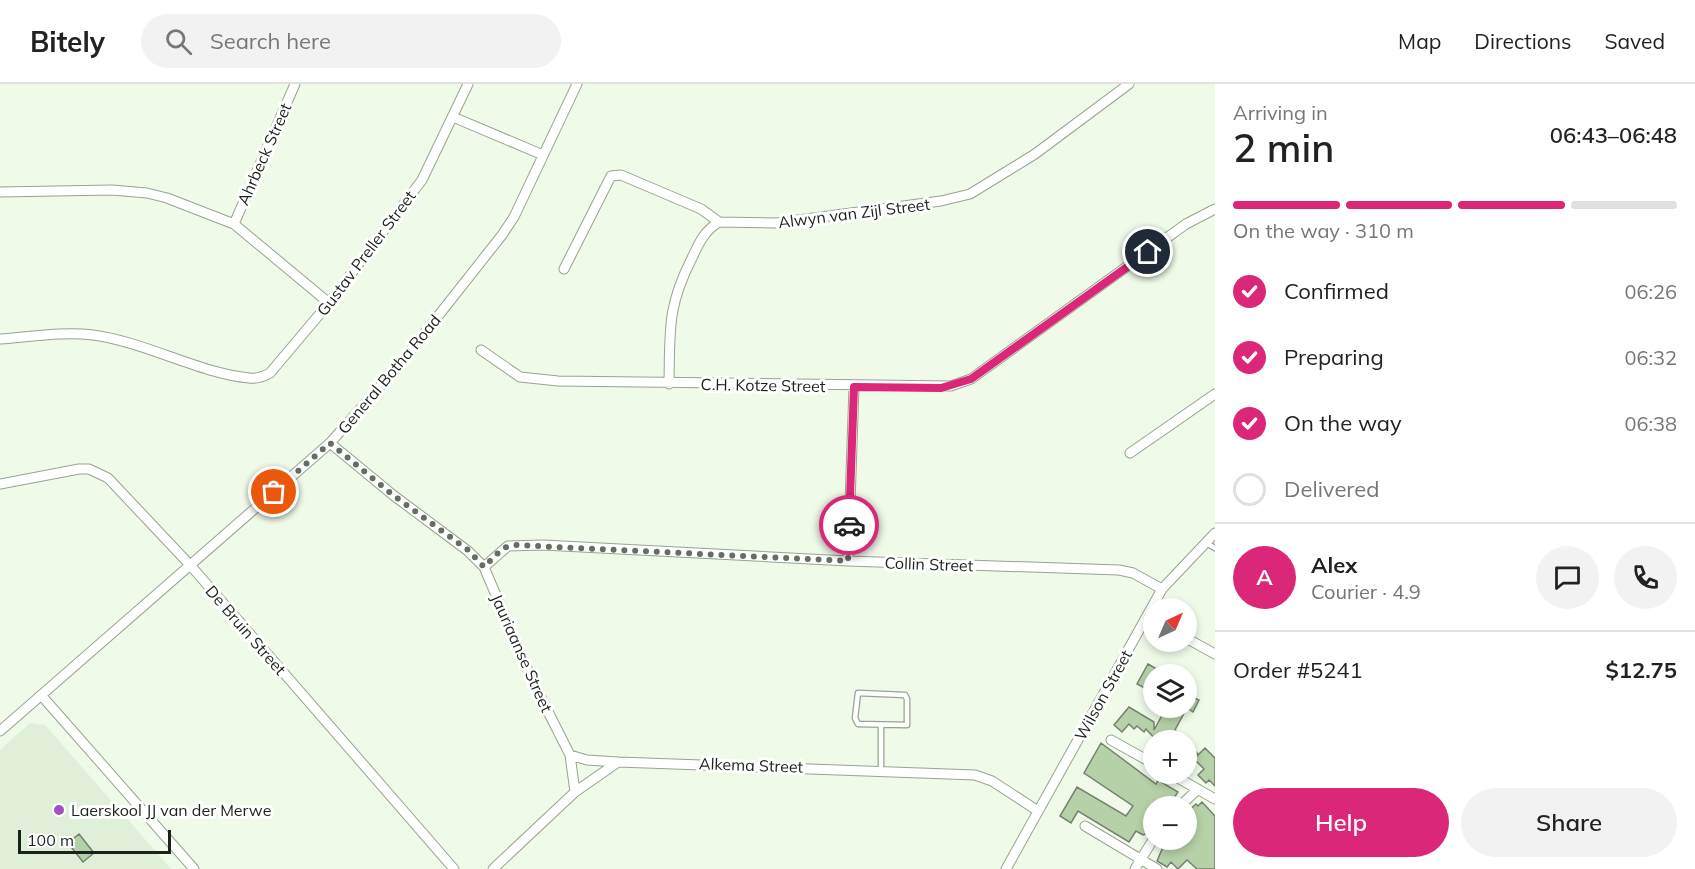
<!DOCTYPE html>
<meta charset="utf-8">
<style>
body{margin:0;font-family:Mulish,sans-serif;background:#f2f2f2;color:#222;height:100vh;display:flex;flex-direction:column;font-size:22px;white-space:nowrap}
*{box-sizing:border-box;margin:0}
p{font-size:20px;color:#767676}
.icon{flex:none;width:33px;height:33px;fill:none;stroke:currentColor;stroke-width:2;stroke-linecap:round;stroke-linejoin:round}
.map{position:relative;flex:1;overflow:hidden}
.details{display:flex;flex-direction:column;background:#fff;width:480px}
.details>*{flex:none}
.needle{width:39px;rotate:44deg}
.tools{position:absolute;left:1143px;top:514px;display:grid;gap:12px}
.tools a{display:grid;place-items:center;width:54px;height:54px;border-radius:50%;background:#fff;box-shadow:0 3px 9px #0003;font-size:30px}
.scale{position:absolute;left:18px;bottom:15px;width:153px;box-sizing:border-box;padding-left:6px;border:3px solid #1d211b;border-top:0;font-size:16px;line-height:21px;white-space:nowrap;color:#1d211b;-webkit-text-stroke:4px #fff;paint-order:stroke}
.pin{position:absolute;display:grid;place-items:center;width:51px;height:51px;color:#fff;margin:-26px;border:3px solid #fff;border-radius:50%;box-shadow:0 2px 6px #0007}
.courier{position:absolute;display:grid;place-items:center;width:60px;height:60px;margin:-30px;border:4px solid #db2777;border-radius:50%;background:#fff;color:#222;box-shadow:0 2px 8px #0007}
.headline em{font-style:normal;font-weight:600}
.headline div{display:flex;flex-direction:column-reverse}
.headline{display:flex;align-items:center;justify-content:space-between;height:102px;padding:0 18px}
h1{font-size:39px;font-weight:600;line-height:45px}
.bar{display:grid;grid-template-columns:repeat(4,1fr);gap:9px 6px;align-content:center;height:72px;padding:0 18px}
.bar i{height:8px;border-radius:4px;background:#e0e0e0}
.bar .active{background:#db2777}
.bar p{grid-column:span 4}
.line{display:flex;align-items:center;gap:15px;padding:0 18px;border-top:2px solid #e0e0e0}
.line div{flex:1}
.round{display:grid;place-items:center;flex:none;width:63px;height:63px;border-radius:32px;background:#f2f2f2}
ol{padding:0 18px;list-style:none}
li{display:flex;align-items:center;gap:18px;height:66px}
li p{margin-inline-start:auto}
li .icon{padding:6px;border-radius:50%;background:#db2777;color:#fff;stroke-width:4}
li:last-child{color:#767676}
li i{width:33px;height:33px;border:3px solid #e0e0e0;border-radius:50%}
.primary-button{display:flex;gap:12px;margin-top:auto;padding:12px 18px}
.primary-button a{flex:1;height:69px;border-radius:36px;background:#db2777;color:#fff;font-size:24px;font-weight:600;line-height:69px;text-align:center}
.primary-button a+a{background:#f2f2f2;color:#222}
header{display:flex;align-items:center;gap:36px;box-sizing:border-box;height:84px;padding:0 30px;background:#fff;border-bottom:2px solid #e0e0e0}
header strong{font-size:28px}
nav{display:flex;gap:33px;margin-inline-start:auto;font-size:21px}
.search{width:420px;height:54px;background:#f2f2f2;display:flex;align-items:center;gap:15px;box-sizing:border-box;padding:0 21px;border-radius:33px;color:#767676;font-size:22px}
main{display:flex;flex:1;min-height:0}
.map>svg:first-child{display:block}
.built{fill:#e0f0d8}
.building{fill:#b5d1a7;stroke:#768071;stroke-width:1.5}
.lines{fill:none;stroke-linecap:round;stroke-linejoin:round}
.lane-casing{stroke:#98a393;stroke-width:7}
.street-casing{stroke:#98a393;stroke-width:11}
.lane{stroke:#fff;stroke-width:4.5}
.street{stroke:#fff;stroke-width:9}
.done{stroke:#666d63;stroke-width:6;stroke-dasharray:0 10.8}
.route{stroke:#db2777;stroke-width:8}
.poi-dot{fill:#a251c2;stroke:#fff;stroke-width:2}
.labels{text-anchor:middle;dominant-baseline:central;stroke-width:6;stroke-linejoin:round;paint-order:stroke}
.street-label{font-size:16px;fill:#1d211b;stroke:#fff}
.poi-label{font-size:16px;fill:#1d211b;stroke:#fff;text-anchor:start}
</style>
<header>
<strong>Bitely</strong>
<div class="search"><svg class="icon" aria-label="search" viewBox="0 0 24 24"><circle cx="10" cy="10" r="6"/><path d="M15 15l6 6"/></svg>Search here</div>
<nav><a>Map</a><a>Directions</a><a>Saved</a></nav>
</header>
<main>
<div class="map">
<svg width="1215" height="785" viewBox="0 0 1215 785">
<rect width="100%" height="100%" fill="#effae9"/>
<path class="built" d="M30,639L45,641L171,785H0V666Z"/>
<path class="building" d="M1148,580L1167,591H1154V609L1137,600Z
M1186,610L1199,616L1193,628L1187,624L1175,646L1185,657H1157L1146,645L1144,648L1137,642L1134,645L1129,640L1122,648L1114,641L1129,623L1154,638V646L1166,624H1187Z
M1186,658L1198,670L1186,680Z
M1101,659L1156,700L1158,696L1178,708L1168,723L1158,717L1146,737L1152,741L1148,749L1143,751L1136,747L1129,758L1078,727L1071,739L1060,732L1077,703L1126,732L1133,722L1084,689Z
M1205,664L1215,674V702L1209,696L1206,699L1198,691L1204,685L1194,675Z
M1202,718L1215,732V785H1197L1187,776L1178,785L1171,778L1167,783L1157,777L1166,756H1186V729L1196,720L1198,722Z
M79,750L94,769L83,778L68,759Z"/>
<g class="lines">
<g class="lane-casing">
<path id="lane" d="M1206,459L1215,464
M858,609L905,611L907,615V641L858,640L855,634Z
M881,642V686"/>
</g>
<g class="street-casing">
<path id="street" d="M453,33L543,71
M0,108L112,106L147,109L167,114L234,140L329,219
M234,140L295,0
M564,185L611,92L621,91L701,125L719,138
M0,255C30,253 63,247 93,251C146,258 198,289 249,294C257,295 263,293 270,289L329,219L422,96L468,0
M481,266L520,293L558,297L951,302L971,295L1186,140L1215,125
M669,300C670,246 667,223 692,174C699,159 704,147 719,138L776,139L941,117L970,110L1035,70L1129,0
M330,359L393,411L468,467L484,483L532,596L570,671L575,708
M1130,369L1215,310
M0,400L79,385H89L108,394L191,482L454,785
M848,477L854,303
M484,483L508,462L543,461L848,477L1119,486L1133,489L1162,505
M1186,554L1215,570
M41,611L194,785
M0,647L330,359L401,279L502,151L514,133L577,0
M1111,656L1154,680
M570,671L587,676L618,678
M1171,690L1215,715
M1179,723L1198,705
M1085,742L1157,785
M493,785L575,708L618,678L975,691L992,697L1038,727
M1006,785L1162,505L1215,449
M1135,785L1154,754"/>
</g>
<use href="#lane" class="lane"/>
<use href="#street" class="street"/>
</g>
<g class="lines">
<path class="done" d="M274,408L330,359L393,411L468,466L484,483L503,464L515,461L848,477L849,441"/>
<path class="route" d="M849,441L854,303L941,304L971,295L1148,168"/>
</g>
<circle class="poi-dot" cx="59" cy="726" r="6"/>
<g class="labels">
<g class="street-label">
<text transform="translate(264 70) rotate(-66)">Ahrbeck Street</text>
<text transform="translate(854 129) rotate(-7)">Alwyn van Zijl Street</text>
<text transform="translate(366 169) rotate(-53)">Gustav Preller Street</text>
<text transform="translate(389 290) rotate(-50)">General Botha Road</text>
<text transform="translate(763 301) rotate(1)">C.H. Kotze Street</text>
<text transform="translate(929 480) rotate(2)">Collin Street</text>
<text transform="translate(246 546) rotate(49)">De Bruin Street</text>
<text transform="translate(522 569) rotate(66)">Jauriaanse Street</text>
<text transform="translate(1103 611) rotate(-61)">Wilson Street</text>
<text transform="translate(751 681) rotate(2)">Alkema Street</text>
</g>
<g class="poi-label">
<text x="71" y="726">Laerskool JJ van der Merwe</text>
</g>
</g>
</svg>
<div class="tools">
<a><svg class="needle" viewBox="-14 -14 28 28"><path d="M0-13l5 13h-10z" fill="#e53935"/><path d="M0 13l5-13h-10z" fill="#767676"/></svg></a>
<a><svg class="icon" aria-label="layers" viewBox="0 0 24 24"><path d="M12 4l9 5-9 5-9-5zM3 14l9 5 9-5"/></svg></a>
<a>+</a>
<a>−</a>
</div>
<div class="scale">100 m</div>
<div class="pin" style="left:274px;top:408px;background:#ea580c"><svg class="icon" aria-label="bag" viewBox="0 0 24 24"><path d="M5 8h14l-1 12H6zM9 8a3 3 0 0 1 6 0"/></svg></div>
<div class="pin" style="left:1148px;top:168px;background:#1f2937"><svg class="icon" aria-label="home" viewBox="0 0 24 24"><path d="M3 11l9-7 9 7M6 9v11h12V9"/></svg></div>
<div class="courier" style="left:849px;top:441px"><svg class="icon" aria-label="car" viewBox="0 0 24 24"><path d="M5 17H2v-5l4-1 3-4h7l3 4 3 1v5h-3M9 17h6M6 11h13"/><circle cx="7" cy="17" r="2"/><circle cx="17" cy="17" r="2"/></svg></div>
</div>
<section class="details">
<div class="headline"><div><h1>2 min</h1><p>Arriving in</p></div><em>06:43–06:48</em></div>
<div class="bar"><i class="active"></i><i class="active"></i><i class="active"></i><i></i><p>On the way · 310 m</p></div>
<ol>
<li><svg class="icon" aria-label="check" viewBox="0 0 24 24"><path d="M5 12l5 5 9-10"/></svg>Confirmed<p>06:26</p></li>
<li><svg class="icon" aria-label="check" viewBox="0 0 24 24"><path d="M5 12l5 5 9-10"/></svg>Preparing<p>06:32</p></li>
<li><svg class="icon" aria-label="check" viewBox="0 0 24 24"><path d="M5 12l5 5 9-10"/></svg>On the way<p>06:38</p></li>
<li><i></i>Delivered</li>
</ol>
<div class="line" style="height:108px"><b class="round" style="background:#db2777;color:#fff">A</b><div><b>Alex</b><p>Courier · 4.9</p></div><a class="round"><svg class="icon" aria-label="chat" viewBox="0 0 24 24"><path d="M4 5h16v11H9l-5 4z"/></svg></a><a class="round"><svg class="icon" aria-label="phone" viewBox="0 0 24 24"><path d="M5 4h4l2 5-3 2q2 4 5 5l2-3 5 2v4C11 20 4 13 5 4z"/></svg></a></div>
<div class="line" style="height:78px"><div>Order #5241</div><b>$12.75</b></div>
<div class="primary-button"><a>Help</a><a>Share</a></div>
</section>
</main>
